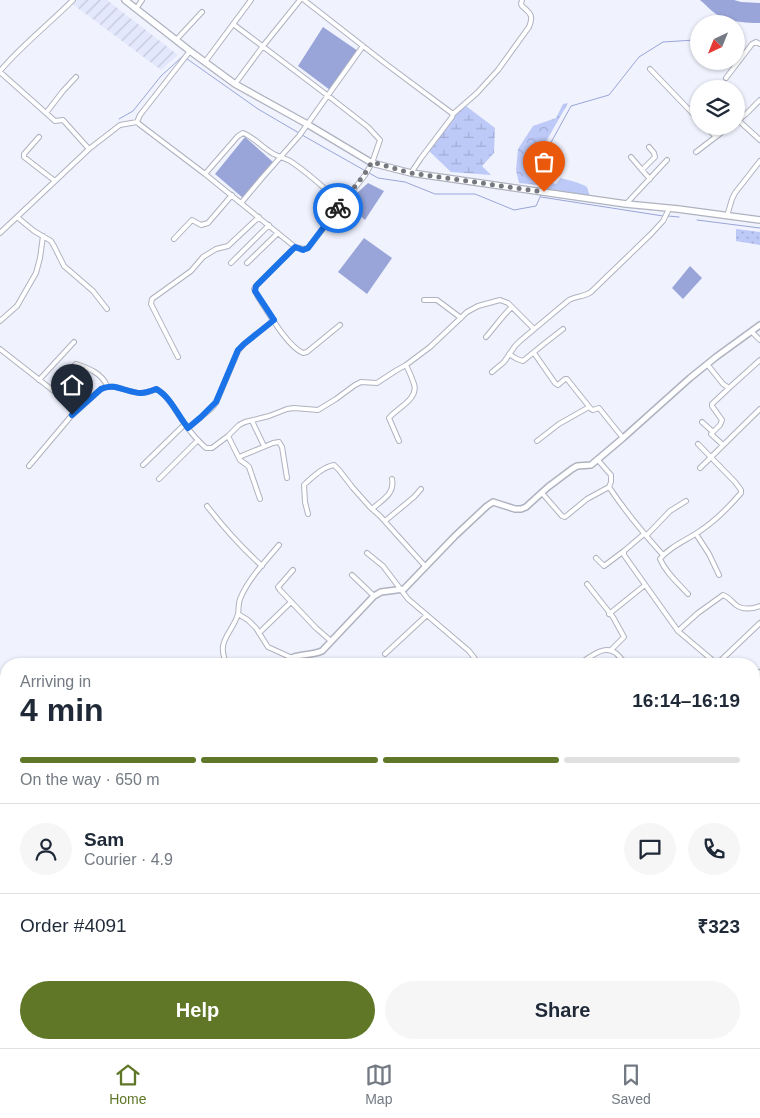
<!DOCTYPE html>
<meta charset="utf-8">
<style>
body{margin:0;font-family:Helvetica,sans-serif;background:#f6f6f7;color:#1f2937;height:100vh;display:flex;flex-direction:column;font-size:19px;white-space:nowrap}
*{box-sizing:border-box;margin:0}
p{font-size:16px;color:#747a83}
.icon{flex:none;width:28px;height:28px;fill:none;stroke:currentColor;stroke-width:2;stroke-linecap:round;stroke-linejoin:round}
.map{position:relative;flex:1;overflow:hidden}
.details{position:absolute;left:0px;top:658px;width:760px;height:391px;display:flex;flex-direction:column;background:#fff;border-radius:20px 20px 0 0;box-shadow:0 1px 4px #0004}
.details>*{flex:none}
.needle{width:32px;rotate:223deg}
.fabs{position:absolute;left:690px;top:15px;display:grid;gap:10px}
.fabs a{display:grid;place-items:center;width:55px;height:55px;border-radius:50%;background:#fff;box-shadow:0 1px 4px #0004;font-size:25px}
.pin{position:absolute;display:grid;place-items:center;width:42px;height:42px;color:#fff;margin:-51px -21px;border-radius:50% 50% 50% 0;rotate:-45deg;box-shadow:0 0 5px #0007}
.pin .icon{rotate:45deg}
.courier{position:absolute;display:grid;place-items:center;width:50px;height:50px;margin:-25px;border:4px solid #1a73e8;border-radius:50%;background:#fff;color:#222;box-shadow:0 1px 6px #0007}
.summary em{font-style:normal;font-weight:700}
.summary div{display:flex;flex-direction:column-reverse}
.summary{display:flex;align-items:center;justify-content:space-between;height:85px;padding:0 20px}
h1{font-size:32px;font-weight:700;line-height:38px}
.bar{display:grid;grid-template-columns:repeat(4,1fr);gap:8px 5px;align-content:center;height:60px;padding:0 20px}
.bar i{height:6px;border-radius:4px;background:#e0e1e3}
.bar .active{background:#607728}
.bar p{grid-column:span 4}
.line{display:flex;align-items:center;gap:12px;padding:0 20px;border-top:1px solid #e0e1e3}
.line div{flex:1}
.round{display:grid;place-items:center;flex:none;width:52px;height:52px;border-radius:26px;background:#f6f6f7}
.action{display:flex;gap:10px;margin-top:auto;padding:10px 20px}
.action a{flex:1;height:58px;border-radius:30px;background:#607728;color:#fff;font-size:20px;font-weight:700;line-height:58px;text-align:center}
.action a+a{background:#f6f6f7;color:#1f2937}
.tab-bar{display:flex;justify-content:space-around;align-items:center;height:70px;border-top:1px solid #e0e1e3;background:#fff;font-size:14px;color:#747a83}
.tab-bar a{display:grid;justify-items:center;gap:2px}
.tab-bar .active{color:#607728}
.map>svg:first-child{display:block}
.industrial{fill:url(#industrial-furrows)}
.grass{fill:#bdc9f7}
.forest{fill:url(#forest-crowns)}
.wetland{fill:url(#wetland-marsh)}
.park{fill:url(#park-dots)}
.water{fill:#99a5d9}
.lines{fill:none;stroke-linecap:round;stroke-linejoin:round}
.stream{stroke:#99a5d9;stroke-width:1}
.river{stroke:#99a5d9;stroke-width:9}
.street-casing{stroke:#afb2bf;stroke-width:6}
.secondary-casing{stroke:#afb2bf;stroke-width:8}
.primary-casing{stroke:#afb2bf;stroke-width:8}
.street{stroke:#fff;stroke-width:4}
.secondary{stroke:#fff;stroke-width:5}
.primary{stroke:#fff;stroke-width:5.5}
.done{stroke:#76787f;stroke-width:5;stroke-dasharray:0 9}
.route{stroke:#1a73e8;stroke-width:6}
</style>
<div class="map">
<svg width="760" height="1048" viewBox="0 0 760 1048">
<defs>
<pattern id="industrial-furrows" width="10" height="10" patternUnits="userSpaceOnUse" patternTransform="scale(1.25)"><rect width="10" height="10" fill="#e3e8fd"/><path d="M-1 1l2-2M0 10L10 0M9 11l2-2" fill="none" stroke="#c3c8da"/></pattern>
<pattern id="forest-crowns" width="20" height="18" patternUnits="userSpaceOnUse" patternTransform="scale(1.25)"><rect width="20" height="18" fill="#bdc9f7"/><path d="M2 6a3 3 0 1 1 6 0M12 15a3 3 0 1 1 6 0" fill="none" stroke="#a3add5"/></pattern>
<pattern id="wetland-marsh" width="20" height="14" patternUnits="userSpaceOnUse" patternTransform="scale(1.25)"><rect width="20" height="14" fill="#bdc9f7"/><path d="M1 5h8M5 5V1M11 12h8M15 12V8" fill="none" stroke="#a3add5"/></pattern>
<pattern id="park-dots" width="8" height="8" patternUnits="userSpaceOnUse" patternTransform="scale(1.25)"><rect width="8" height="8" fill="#bdc9f7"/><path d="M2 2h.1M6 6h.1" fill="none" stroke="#a3add5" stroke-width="1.8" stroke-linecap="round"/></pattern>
</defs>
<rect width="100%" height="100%" fill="#f0f3fe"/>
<path class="industrial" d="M67,0H107L178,55L161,70Z"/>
<path class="grass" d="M561,178C570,181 579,182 587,187L590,197L546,190V181L556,184Z"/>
<path class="forest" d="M568,103L544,145L538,183L537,185L519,183L516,170L518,149L533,126L556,118L563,104Z"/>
<path class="wetland" d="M466,106L495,128L494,153L482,166L491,175L451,172L429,151L455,112Z"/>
<path class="park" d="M736,229L760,232V245L736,241Z"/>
<path class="water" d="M700,0H734L741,2L760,3V23C746,23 728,22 716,14C710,10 705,4 700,0Z
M323,27L358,51L330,90L298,66Z
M245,137L273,162L243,198L215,174Z
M368,183L384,191L365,220L346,203Z
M364,238L392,258L367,294L338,272Z
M690,266L702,278L683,299L672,288Z"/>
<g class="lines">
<path class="stream" d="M723,24L731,19
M119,119L133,111L161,76L183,56L258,109L299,133
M302,135L378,178L405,182L435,194H475L514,210L536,206L541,195
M542,189L548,148L571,106L609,95L639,57L663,42L695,40L699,38
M541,197L663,216
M668,216L679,217
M697,220L760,228"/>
<path class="river" d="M754,968L760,971"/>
<g class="street-casing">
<path id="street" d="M304,0L386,64L453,114
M136,9L142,0
M176,40L202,12
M190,51L140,115L137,122L139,124L205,174L295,247L303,249L308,248L365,175L372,163L380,140L368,127L327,95L233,24
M205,62L251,0
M650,69L699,120
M0,71C22,45 49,24 73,0
M0,72L55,121L63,120L89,149
M726,78L752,44L756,42L760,44
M235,84L263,46L300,0
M46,113L63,91L76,77
M738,120L760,140
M736,122L746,114L760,100
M705,126L715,136
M39,137L24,154V157L55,181
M649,147L654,153L655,157L642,170L650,179
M696,152L730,126
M631,157L642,170
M411,173L421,158L452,117L453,114L477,93L498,70L529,27C534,15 530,13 522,6L521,4L522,0
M205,174L238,136L243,133C253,137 260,145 269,151C275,156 283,157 290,161C309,173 325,189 342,204
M241,203L262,178L299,136L363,46
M626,204L667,160
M727,216L732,199L735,193L760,161
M17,217L34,231L51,241L54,246L64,266L93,291L107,309
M0,233L89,149L120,125L137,122
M174,239L192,220L201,225L208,223L232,195
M295,247L256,286L254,289L258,297C268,312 287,346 303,353L307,352L340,325
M231,263L269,225
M247,263L278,233
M424,300H437L461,318
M0,321L17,306L36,273L40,258L43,236
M752,332L760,340
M486,337C495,327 502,316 512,307
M0,349L78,410
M534,353L555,383L558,385L565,379H567L591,409L593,410L599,408L623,438
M509,354L517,359L523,361L545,343L563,329
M178,357L151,304L152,299L191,271L203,257L216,249L228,246L259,217
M707,364L723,384L729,388L760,360
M492,372L504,362L515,346L520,341L569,300C576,296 584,297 591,292L651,234L663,221L669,209
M39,380L74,342
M52,389L76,364C88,368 102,373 107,386
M252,421L264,446
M702,422L713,432L711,434L723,445
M188,428L212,408L216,403L238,351L244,344L274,320
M713,432L720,425L722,420L712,406V404L729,388
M228,436L240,460L247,465L249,467L260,499
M399,441L389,418C397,408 419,399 414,384C412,378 409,371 406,365
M537,441L559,424L589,407
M239,457L273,443L279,442L282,447L287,478
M597,459L611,475V482L609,487C625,511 644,534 663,555
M143,465L185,424
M29,466L72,415L101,389C114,382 127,393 141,393C146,393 151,391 157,389C169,396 176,413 185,424C191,433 198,441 206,448H212L228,436L239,425L245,422L269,416L287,409L294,408L318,410L336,399L355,385L361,382L377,383L383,379L397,370L406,365L430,347L467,312L478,306L500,300L508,303L534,329
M700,468L760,409
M159,479L198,440
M542,493L562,516L565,517L587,499L609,487
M686,501L670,511L647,535L644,534L624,551V555L678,631L717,664
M207,506C224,528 242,548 262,566
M372,509C382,500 395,494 392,479
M308,514L305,502L304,485L306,483C314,476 323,467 334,465L339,470L353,488L370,507L380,516L425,566
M385,521L414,497L421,489
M696,534L709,554L719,575
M367,553L383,566L408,599L469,651L479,664
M596,558L604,566L624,551
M293,570L279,586L278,587L280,590L316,628L331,641
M352,575L374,596
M587,584L613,617L624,637L611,650
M688,594C678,583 666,573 660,559C669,547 687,540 700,531C715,521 729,507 741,493V490L735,482L698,444
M238,614L248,620L256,628L268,647L290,657
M609,614L645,585
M678,631L698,613L723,595C729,597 731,601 736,605C742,610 753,609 760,606
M259,633L291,602
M385,654L427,615
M227,664C215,641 232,634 238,614C239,609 238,604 240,599C248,579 265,562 279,545
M579,664C589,658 603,645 614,652C618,654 622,660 626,664
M717,664L760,623
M754,680L760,672
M754,694L760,700
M0,754L6,759
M754,822L760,808
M754,853L760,847
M754,881L760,884
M27,1042L31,1048
M529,1042L532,1048
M671,1042L676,1048
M144,1048L151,1042
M315,1048L320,1042
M369,1048L370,1046"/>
</g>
<g class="secondary-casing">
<path id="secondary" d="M283,664C295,652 307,657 322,651L374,596L381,592L404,589L455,536L487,506L493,502L515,509H521L526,507L548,487L572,469L577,466L591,465L623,438L690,378L716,357L760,325
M0,836L6,832"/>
</g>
<g class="primary-casing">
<path id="primary" d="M125,0L190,51L235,84L307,124L372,163L411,173L626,204L678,209L760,220"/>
</g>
<use href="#street" class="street"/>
<use href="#secondary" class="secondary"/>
<use href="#primary" class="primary"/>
</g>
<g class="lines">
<path class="done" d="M338,208L364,175L372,162L411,173L544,192"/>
<path class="route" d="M72,415L101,389C114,382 127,393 141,393C146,393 151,391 156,389C171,397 178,416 188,428L201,417L216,402L238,350L244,344L274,320L255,291L256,286L295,247L303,250L308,248L338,208"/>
</g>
</svg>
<div class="fabs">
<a><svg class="needle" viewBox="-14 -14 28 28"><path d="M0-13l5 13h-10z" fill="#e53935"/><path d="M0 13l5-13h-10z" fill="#747a83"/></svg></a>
<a><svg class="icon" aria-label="layers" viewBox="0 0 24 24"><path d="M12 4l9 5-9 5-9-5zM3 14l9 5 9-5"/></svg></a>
</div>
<div class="pin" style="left:544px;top:192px;background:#ea580c"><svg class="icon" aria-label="bag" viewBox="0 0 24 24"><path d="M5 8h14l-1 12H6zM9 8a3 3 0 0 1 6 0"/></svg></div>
<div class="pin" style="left:72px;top:415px;background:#1f2937"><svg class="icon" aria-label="home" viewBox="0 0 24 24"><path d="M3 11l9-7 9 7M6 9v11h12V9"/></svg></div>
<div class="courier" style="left:338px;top:208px"><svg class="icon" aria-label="bike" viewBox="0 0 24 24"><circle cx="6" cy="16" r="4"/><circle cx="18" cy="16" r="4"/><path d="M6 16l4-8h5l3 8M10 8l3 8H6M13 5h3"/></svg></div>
<section class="details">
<div class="summary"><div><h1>4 min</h1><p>Arriving in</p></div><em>16:14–16:19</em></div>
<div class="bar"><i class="active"></i><i class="active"></i><i class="active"></i><i></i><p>On the way · 650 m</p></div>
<div class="line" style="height:90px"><a class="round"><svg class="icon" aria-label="person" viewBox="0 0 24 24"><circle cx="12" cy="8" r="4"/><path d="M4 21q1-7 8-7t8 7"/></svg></a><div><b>Sam</b><p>Courier · 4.9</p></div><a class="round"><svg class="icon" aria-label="chat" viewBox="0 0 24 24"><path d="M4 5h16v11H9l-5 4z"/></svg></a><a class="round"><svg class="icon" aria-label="phone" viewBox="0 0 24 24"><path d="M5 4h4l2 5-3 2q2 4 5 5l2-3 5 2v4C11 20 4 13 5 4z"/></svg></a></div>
<div class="line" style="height:65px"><div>Order #4091</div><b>₹323</b></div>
<div class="action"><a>Help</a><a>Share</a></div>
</section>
</div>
<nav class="tab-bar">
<a class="active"><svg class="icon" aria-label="home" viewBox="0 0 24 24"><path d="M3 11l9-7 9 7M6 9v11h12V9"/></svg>Home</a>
<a><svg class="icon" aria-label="map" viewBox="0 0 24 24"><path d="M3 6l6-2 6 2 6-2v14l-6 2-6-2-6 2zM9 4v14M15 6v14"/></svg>Map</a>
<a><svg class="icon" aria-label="saved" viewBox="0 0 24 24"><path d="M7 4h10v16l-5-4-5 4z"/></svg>Saved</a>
</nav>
